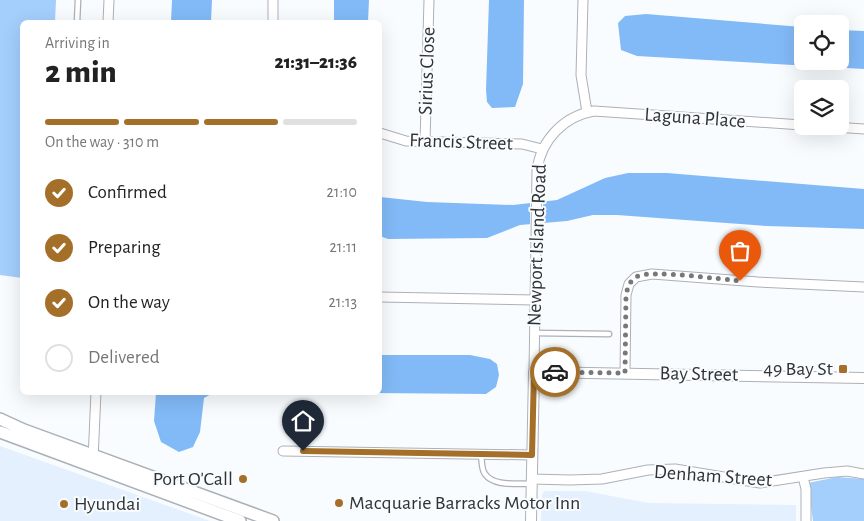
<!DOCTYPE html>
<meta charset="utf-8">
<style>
body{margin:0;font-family:"Alegreya Sans",sans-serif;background:#f2f2f2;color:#222;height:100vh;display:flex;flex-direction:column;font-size:19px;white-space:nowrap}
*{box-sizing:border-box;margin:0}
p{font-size:16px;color:#767676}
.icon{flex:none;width:28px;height:28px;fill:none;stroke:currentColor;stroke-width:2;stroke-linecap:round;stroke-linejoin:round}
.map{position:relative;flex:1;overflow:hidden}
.panel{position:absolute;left:20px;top:20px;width:362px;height:375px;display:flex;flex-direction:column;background:#fff;border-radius:8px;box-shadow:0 5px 20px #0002}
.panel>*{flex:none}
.fabs{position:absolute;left:794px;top:15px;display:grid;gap:10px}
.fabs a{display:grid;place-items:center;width:55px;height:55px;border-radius:8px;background:#fff;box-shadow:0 5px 20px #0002;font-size:25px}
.pin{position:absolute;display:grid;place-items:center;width:42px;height:42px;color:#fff;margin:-51px -21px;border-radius:50% 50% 50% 0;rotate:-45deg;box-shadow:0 0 5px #0007}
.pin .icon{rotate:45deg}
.courier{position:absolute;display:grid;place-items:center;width:50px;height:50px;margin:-25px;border:4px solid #a47029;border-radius:50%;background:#fff;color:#222;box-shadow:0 1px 6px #0007}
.overview em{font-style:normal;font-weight:800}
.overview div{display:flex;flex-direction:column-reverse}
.overview{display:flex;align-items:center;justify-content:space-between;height:85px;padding:0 25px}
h1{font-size:32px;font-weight:800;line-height:38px}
.bar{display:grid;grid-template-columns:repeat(4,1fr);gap:8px 5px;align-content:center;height:60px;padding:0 25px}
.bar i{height:6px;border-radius:4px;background:#e0e0e0}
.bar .selected{background:#a47029}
.bar p{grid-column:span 4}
ol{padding:0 25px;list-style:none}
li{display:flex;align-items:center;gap:15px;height:55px}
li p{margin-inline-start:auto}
li .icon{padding:5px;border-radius:50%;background:#a47029;color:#fff;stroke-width:4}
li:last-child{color:#767676}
li i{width:28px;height:28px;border:2px solid #e0e0e0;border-radius:50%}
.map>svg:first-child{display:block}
.built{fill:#e4f0fd}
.green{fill:#a4cefc}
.water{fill:#82baf7}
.pier{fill:#f9fcff}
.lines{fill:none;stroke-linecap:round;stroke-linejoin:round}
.service-casing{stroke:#abb1b8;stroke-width:7}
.minor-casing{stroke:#abb1b8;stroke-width:11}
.tertiary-casing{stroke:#abb1b8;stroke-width:12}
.secondary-casing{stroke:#abb1b8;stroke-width:14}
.service{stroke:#fff;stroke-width:4.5}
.minor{stroke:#fff;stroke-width:9}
.tertiary{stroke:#fff;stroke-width:10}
.secondary{stroke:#fff;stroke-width:11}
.done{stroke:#76797c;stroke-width:5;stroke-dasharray:0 9}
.route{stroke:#a47029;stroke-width:6}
.poi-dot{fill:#a47029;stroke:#f9fcff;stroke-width:2}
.labels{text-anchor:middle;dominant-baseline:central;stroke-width:4;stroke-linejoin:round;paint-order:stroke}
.street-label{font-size:20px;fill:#303336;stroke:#f9fcff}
.poi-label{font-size:20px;fill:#303336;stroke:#f9fcff;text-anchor:end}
</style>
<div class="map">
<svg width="864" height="521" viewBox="0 0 864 521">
<rect width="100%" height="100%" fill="#f9fcff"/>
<path class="built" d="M0,446L210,521H0Z
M545,491H585L648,503L796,505V521H541L542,494Z"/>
<path class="green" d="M0,0H56L55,22H22V278L0,275Z
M837,477L864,479V521H813L808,483Z"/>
<path class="water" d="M172,0H212L211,22H171Z
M334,0H369L368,22H334Z
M489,0H524L523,84L515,107L492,108L487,102L486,90Z
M646,14L802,27V61H840V30L864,31V69L637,56L621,50L618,23L625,16Z
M628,173H667L864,189V229L767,226L617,215H593L567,221L520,225L487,238L388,239L380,236V197L427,202L513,205L557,200L605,178Z
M380,355H470L490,359L497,364L499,375L496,387L486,394L373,393L380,392Z
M156,393H213L204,398L200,432L193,447L179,452L161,442L154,421Z"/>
<path class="pier" d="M543,199V226L530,227V200Z"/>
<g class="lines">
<g class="service-casing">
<path id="service" d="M77,22L78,0
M534,333L609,334
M481,454C482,460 481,469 485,474C494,487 518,483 532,484"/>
</g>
<g class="minor-casing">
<path id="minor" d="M583,0L581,75L587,112
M108,22L109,0
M273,22V0
M820,126L864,129
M380,133L406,141L522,144L542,149
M425,142L429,0
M380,297L535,300
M534,372L537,170C541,140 564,116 594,111L802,125
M625,373L626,295L629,284L636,277L652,274L758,282L864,287
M283,451L532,455
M93,460L96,392
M803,477L806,489V521
M532,479L570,480L602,479L648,470L675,469L760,483L824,473L847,471L864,474"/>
</g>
<g class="tertiary-casing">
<path id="tertiary" d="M531,521L534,372L864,378"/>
</g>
<g class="secondary-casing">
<path id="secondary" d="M0,419L24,430L273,521
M0,432L240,521"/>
</g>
<use href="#service" class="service"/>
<use href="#minor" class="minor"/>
<use href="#tertiary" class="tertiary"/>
<use href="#secondary" class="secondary"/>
</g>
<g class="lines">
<path class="done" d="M555,372L625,373L626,295C628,286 630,280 638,276C653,270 720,279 740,281"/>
<path class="route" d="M303,451L532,455L534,372H555"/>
</g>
<g class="poi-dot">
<rect x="838" y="364" width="10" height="10" rx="2.5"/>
<circle cx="243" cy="479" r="5"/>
<circle cx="339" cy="503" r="5"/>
<circle cx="64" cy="504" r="5"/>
</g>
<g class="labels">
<g class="street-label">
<text transform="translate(427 71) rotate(-88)">Sirius Close</text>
<text transform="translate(695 118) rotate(4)">Laguna Place</text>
<text transform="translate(461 142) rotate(2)">Francis Street</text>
<text transform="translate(537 245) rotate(-88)">Newport Island Road</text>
<text transform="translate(699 374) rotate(1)">Bay Street</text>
<text transform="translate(713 476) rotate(4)">Denham Street</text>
</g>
<g class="poi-label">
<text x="833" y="369">49 Bay St</text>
<text x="233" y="479">Port O'Call</text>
<text x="349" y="503" text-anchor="start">Macquarie Barracks Motor Inn</text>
<text x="74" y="504" text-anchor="start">Hyundai</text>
</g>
</g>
</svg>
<div class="fabs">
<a><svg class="icon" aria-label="locate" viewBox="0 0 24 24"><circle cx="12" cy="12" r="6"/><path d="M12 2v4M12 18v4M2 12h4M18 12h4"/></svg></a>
<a><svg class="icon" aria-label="layers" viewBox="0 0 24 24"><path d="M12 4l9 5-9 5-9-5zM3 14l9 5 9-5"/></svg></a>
</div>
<div class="pin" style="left:740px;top:281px;background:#ea580c"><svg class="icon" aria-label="bag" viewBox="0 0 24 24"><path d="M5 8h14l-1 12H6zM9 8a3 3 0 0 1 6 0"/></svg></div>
<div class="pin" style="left:303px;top:451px;background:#1f2937"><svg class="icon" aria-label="home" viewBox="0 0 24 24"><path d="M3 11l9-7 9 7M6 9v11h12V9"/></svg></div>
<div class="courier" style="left:555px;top:372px"><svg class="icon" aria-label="car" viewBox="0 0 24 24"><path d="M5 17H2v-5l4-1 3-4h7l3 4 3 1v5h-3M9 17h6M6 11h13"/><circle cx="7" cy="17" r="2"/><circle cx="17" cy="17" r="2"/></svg></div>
<section class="panel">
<div class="overview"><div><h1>2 min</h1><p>Arriving in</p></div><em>21:31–21:36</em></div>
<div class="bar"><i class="selected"></i><i class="selected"></i><i class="selected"></i><i></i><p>On the way · 310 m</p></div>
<ol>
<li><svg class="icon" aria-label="check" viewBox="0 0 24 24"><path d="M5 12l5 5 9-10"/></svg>Confirmed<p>21:10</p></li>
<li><svg class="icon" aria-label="check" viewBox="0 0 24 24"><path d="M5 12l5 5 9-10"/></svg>Preparing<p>21:11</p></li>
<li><svg class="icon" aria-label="check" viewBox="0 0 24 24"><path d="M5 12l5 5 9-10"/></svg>On the way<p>21:13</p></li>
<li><i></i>Delivered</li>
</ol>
</section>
</div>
